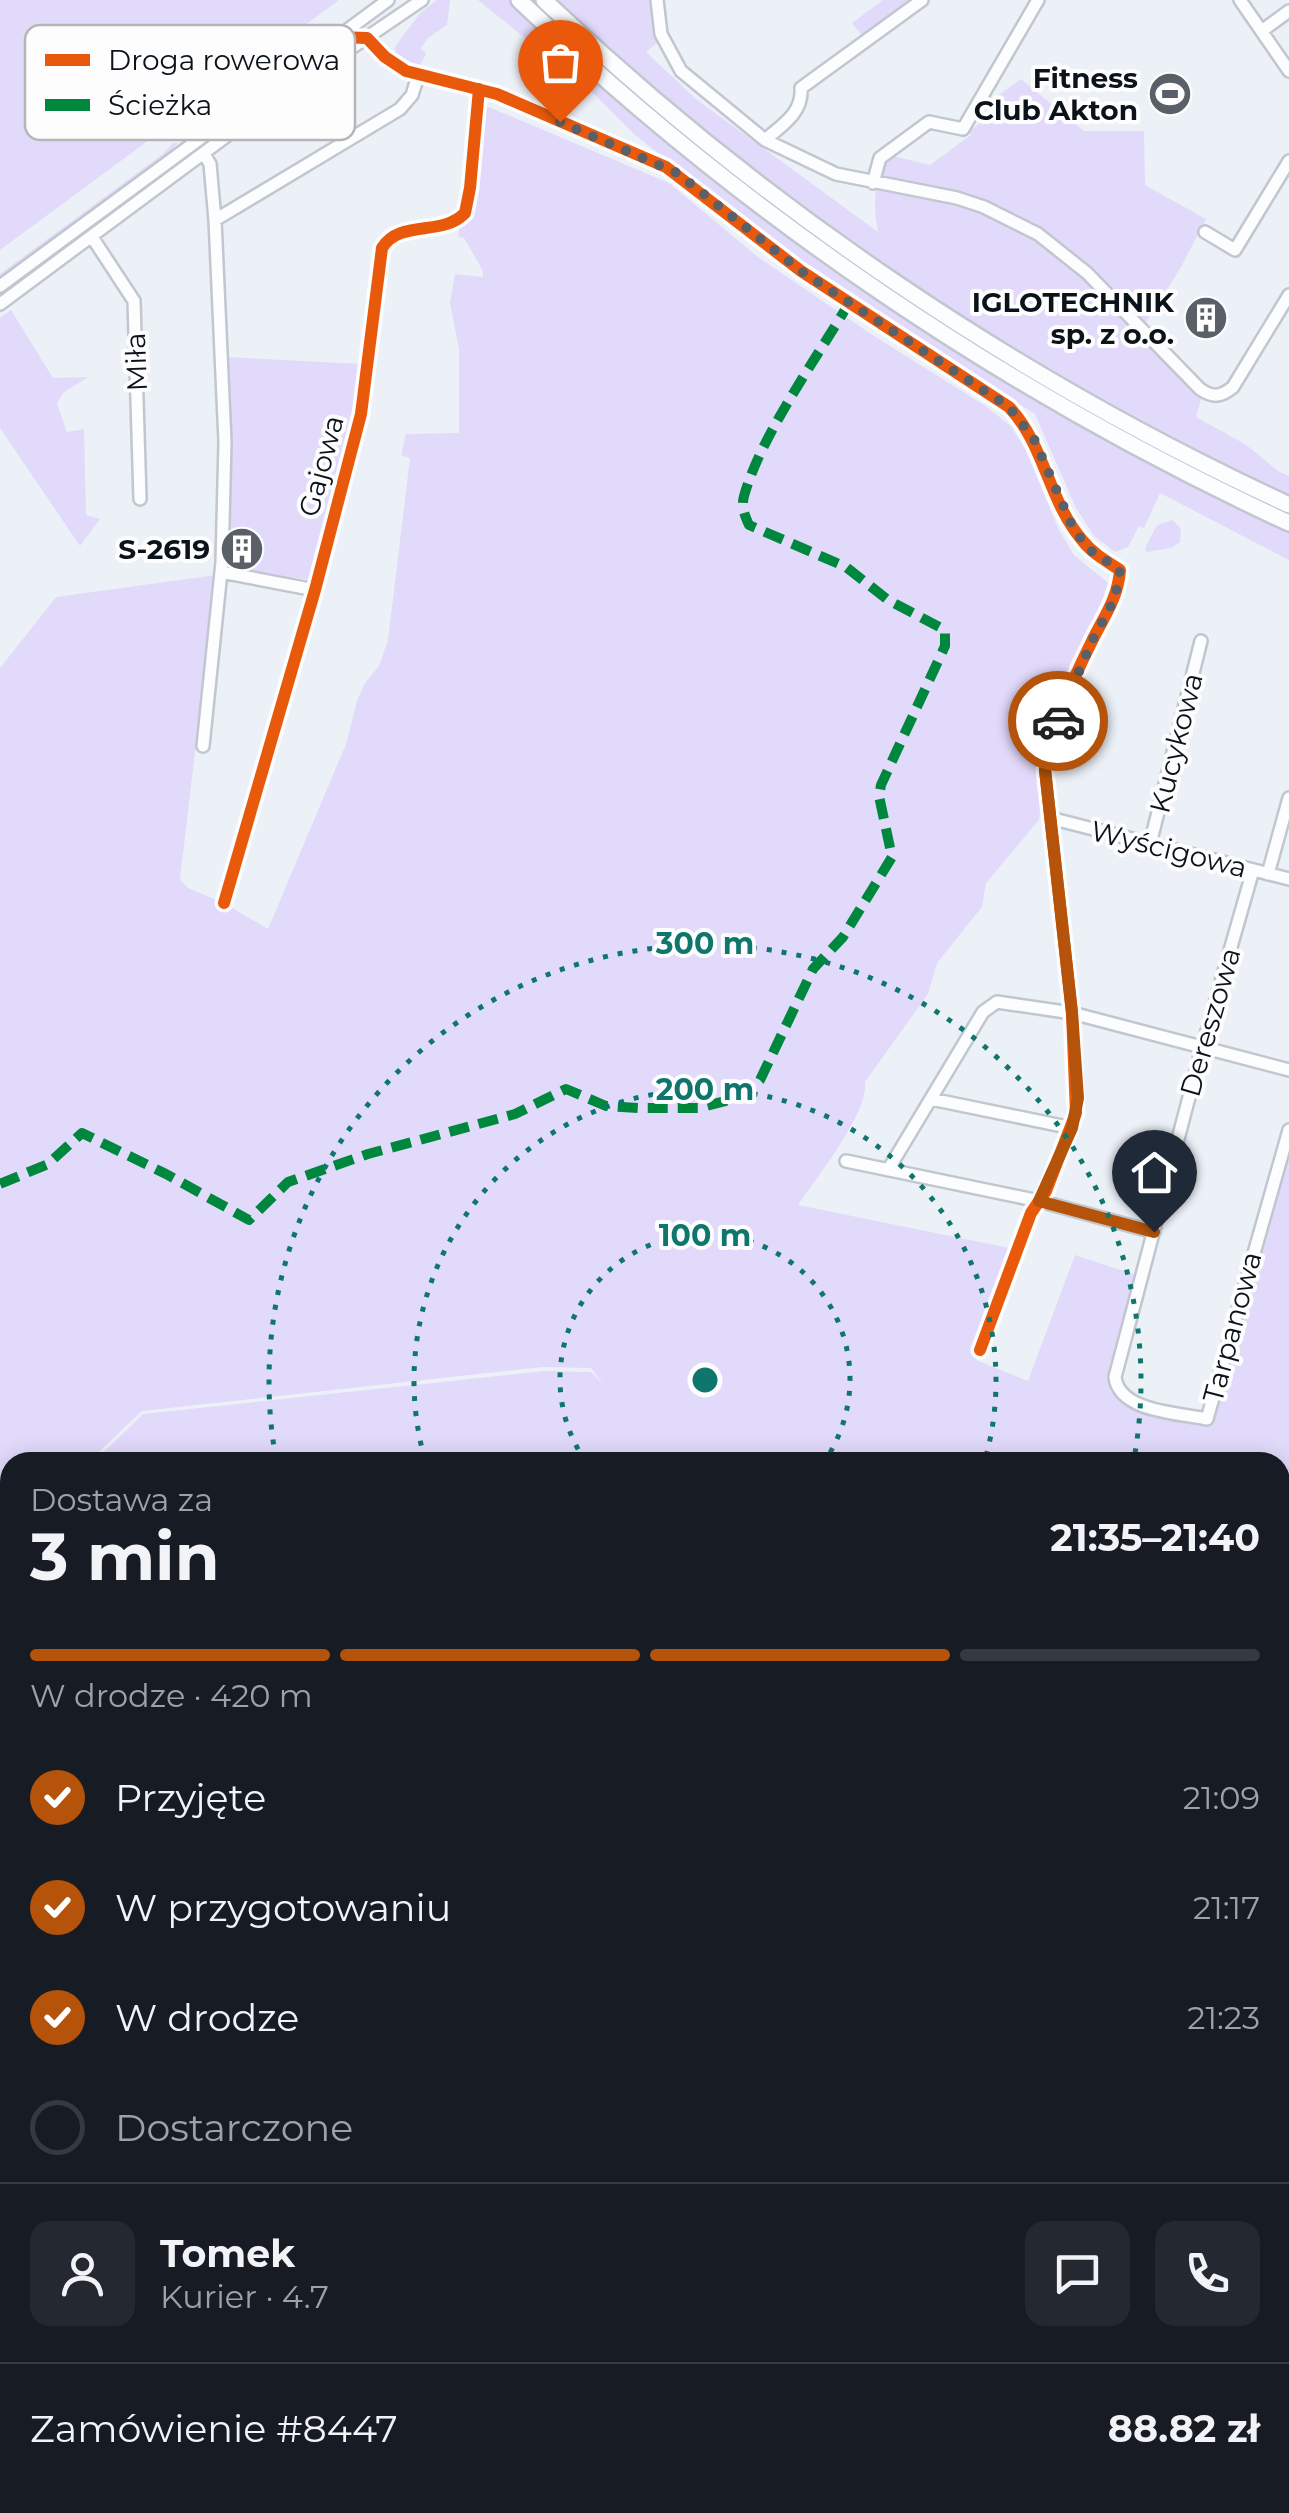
<!DOCTYPE html>
<html lang="pl">
<meta charset="utf-8">
<style>
body{margin:0;font-family:Montserrat,sans-serif;background:#242831;color:#f1f3f6;height:100vh;display:flex;flex-direction:column;font-size:38px;white-space:nowrap}
*{box-sizing:border-box;margin:0}
p{font-size:32px;color:#9ea1a6}
.icon{flex:none;width:55px;height:55px;fill:none;stroke:currentColor;stroke-width:2;stroke-linecap:round;stroke-linejoin:round}
.map{position:relative;flex:1;overflow:hidden}
.panel{position:absolute;left:0px;top:1452px;width:1290px;height:1062px;display:flex;flex-direction:column;background:#171b24;border-radius:30px 30px 0 0;box-shadow:0 5px 25px #0003}
.panel>*{flex:none}
.pin{position:absolute;display:grid;place-items:center;width:85px;height:85px;color:#fff;margin:-102px -42px;border-radius:50% 50% 50% 0;rotate:-45deg;box-shadow:0 0 10px #0007}
.pin .icon{rotate:45deg}
.courier{position:absolute;display:grid;place-items:center;width:100px;height:100px;margin:-50px;border:8px solid #b45309;border-radius:50%;background:#fff;color:#222;box-shadow:0 2px 12px #0007}
.summary em{font-style:normal;font-weight:700}
.summary div{display:flex;flex-direction:column-reverse}
.summary{display:flex;align-items:center;justify-content:space-between;height:170px;padding:0 30px}
h1{font-size:65px;font-weight:700;line-height:75px}
.bar{display:grid;grid-template-columns:repeat(4,1fr);gap:15px 10px;align-content:center;height:120px;padding:0 30px}
.bar i{height:12px;border-radius:8px;background:#363941}
.bar .current{background:#b45309}
.bar p{grid-column:span 4}
.line{display:flex;align-items:center;gap:25px;padding:0 30px;border-top:2px solid #363941}
.line div{flex:1}
.round{display:grid;place-items:center;flex:none;width:105px;height:105px;border-radius:20px;background:#242831}
ol{padding:0 30px;list-style:none}
li{display:flex;align-items:center;gap:30px;height:110px}
li p{margin-inline-start:auto}
li .icon{padding:10px;border-radius:50%;background:#b45309;color:#fff;stroke-width:4}
li:last-child{color:#9ea1a6}
li i{width:55px;height:55px;border:5px solid #363941;border-radius:50%}
.map>svg:first-child{display:block}
.green{fill:#e2dafb}
.lines{fill:none;stroke-linecap:round;stroke-linejoin:round}
.stream{stroke:#6ec4cc;stroke-width:2.5}
.minor-casing{stroke:#c1c7ce;stroke-width:16}
.major-casing{stroke:#c1c7ce;stroke-width:19}
.highway-casing{stroke:#c1c7ce;stroke-width:20}
.minor{stroke:#fcfdfe;stroke-width:11}
.major{stroke:#fcfdfe;stroke-width:14}
.highway{stroke:#fcfdfe;stroke-width:15}
.quiet{stroke:#00873e;stroke-width:10;stroke-dasharray:20 10;stroke-linecap:butt}
.cycleway-casing{stroke:#fdfdfd;stroke-width:19}
.cycleway{stroke:#e8590c;stroke-width:12}
.done{stroke:#596067;stroke-width:10;stroke-dasharray:0 18}
.route{stroke:#b45309;stroke-width:12}
.ring{fill:none;stroke:#0f766e;stroke-width:5;stroke-dasharray:5 10}
.labels{text-anchor:middle;dominant-baseline:central;stroke-width:8;stroke-linejoin:round;paint-order:stroke}
.poi-label{font-size:28px;font-weight:bold;fill:#0a121a;stroke:#fdfdfd;text-anchor:end}
.street-label{font-size:28px;fill:#0a121a;stroke:#fdfdfd}
.key{fill:#fdfdfd;stroke:#b4b6b9;stroke-width:2.5}
.key-label{font-size:28px;fill:#0a121a}
.centre{fill:#0f766e;stroke:#fdfdfd;stroke-width:5}
.ring-label{font-size:30px;text-anchor:middle;font-weight:bold;fill:#0f766e;stroke:#fdfdfd;stroke-width:8;stroke-linejoin:round;paint-order:stroke}
</style>
<div class="map">
<svg width="1289" height="2513" viewBox="0 0 1289 2513">
<rect width="100%" height="100%" fill="#ecf1f7"/>
<path class="green" d="M0,0H339L0,250Z
M437,0H450L447,25L428,38L421,48L426,54L419,67L397,55L394,48L421,12Z
M478,0H651L657,43L646,52L696,99L878,232C873,206 873,178 889,155L930,165L971,135L969,132C979,123 995,114 993,99L1021,79L1084,131H1144L1145,185L1206,219L1180,269L1141,330L1203,392L1196,417L1245,444L1278,471L1289,476V560L1160,493L1144,528L1139,526L1128,547L1115,552L1094,536L1075,506L1035,414L839,290L732,212L634,134L595,95Z
M883,0H912L862,36L852,23Z
M273,90L269,99L0,299V292Z
M484,105L669,183L758,257L871,334L984,405L1011,426L1026,451L1059,530L1074,555L1108,583L1099,610L1103,613L1079,656L1048,732L1040,772L1042,798L1039,820L986,883L982,907L937,963L928,994L865,1082C869,1112 816,1179 798,1205L1019,1250L976,1360L1028,1381L1075,1255L1142,1277L1110,1391L1116,1398L1206,1418L1289,1141V1890L1280,1867V1462H100L103,1453L143,1414L544,1371L591,1372L603,1384L591,1368L543,1367L142,1411L88,1462H10V1561L0,1558V668L56,597L216,575L180,879L188,888L224,903L268,929L346,744L357,701L365,683L379,666L388,640L410,458L401,455L406,434L459,433V349L450,303L455,274L483,277V271L464,238L458,237L459,228L465,226Z
M173,143H178L167,155L0,280V274L163,154Z
M11,310L53,378L88,377L63,393L57,404L67,432L84,429L86,515L100,519L80,546L0,428V318Z
M227,357L362,364L355,412L310,580L226,567L231,412Z
M1173,520L1181,529L1180,542L1171,548L1146,552L1145,548L1157,525Z
M0,1665L10,1759V2116L0,2117Z
M1289,2100V2513H826L835,2505H1280V2104Z
M0,2155L10,2161V2382L0,2389Z
M10,2421V2505H24L21,2513H0V2425Z
M59,2505H790L780,2513H57Z"/>
<g class="lines">
<path class="stream" d="M789,2513L798,2505
M824,2513L832,2505"/>
<g class="minor-casing">
<path id="minor" d="M657,0L661,34L681,71L765,140L836,174L957,198L984,207L1038,234L1087,273L1200,389C1213,398 1221,397 1233,387L1289,295
M1240,0L1289,71
M1263,30L1289,11
M337,37L367,38L385,57L406,71L497,94L666,167L801,271L1009,407C1045,445 1048,500 1082,540C1092,553 1106,561 1120,570C1118,599 1103,618 1091,643C1071,683 1052,727 1045,770L1072,1013L1076,1113L1046,1191L1031,1213L980,1350
M765,140C782,125 803,113 801,88L922,0
M873,183L880,158L929,122L963,129L1038,0
M215,220L400,109L412,95L418,76
M1205,232L1235,250L1289,161
M92,237L134,301L140,499
M0,286L388,0
M0,304L275,100L422,0
M221,572L315,590
M203,746L222,562L225,442L215,220L210,164L204,154
M1050,818L1289,879
M1150,844L1201,641
M1253,870L1201,1052L1115,1377C1119,1412 1179,1413 1207,1419L1289,1130
M1268,874L1289,798
M224,903L315,590L361,414L382,248C400,219 442,237 465,213L470,188L479,89
M931,1099L1072,1128
M846,1161L1039,1201L1154,1232
M888,1170L983,1012L997,1002L1072,1013L1289,1070
M1280,2009L1289,2016
M1280,2079L1289,2071
M1280,2091L1289,2087
M810,2513L819,2505"/>
</g>
<g class="major-casing">
<path id="major" d="M1280,1991L1289,1989
M0,2133L10,2132"/>
</g>
<g class="highway-casing">
<path id="highway" d="M519,0C744,215 1007,393 1289,523
M544,0C760,206 1018,380 1289,505"/>
</g>
<use href="#minor" class="minor"/>
<use href="#major" class="major"/>
<use href="#highway" class="highway"/>
<path class="quiet" d="M0,1184L48,1164L82,1133L166,1174L249,1220L288,1182L368,1154L515,1114L566,1089L606,1106L639,1108H698L741,1097L760,1080L813,969L843,937L892,857L879,796L881,785L945,646V630L888,600L846,567L749,525C745,516 741,507 744,496C761,435 817,358 849,303
M1280,1830L1289,1812
M1280,1860L1289,1863
M270,2513L291,2505
M443,2513L449,2505
M495,2513L501,2505
M550,2513L553,2505
M601,2513L603,2505"/>
<g class="cycleway-casing">
<path id="cycleway" d="M337,37L367,38L385,57L406,71L497,94L666,167L801,271L1009,407C1045,445 1048,500 1082,540C1092,553 1106,561 1120,570C1118,599 1103,618 1091,643C1071,683 1052,727 1045,770L1072,1013L1076,1113L1046,1191L1031,1213L980,1350
M224,903L315,590L361,414L382,248C400,219 442,237 465,213L470,188L479,89"/>
</g>
<use href="#cycleway" class="cycleway"/>
</g>
<g class="lines">
<path class="done" d="M560,122L677,173L801,271L1009,407L1034,439L1074,530L1090,550L1120,570L1115,598L1092,641L1058,721"/>
<path class="route" d="M1058,721L1045,770L1072,1013L1078,1098L1072,1128L1039,1201L1154,1232"/>
</g>
<g class="ring">
<path d="M586 1462A145 145 0 1 1 824 1462"/>
<path d="M425 1460A291 291 0 1 1 985 1460"/>
<path d="M276 1459A436 436 0 1 1 1134 1459"/>
</g>
<defs>
<g id="stadium-disc" transform="scale(2.25)"><circle r="9.5" fill="#596067" stroke="#fdfdfd"/><path d="M0-5a6.5 5 0 1 0 0 10a6.5 5 0 1 0 0-10ZM-3.5-1.8h7v3.6h-7Z" fill="#fff"/></g>
<g id="building-disc" transform="scale(2.25)"><circle r="9.5" fill="#596067" stroke="#fdfdfd"/><path d="M-4-6H4V6H1V3H-1V6H-4ZM-2.5-4.3h1.7v1.8h-1.7ZM.8-4.3h1.7v1.8H.8ZM-2.5-1h1.7V.8h-1.7ZM.8-1h1.7V.8H.8Z" fill="#fff"/></g>
</defs>
<g fill-rule="evenodd">
<use href="#stadium-disc" x="1170" y="94"/>
<use href="#building-disc" x="1206" y="318"/>
<use href="#building-disc" x="242" y="549"/>
</g>
<g class="labels">
<g class="poi-label">
<text x="1138" y="78">Fitness<tspan x="1138" dy="32">Club Akton</tspan></text>
<text x="1174" y="302">IGLOTECHNIK<tspan x="1174" dy="32">sp. z o.o.</tspan></text>
<text x="210" y="549">S-2619</text>
</g>
<g class="street-label">
<text transform="translate(136 362) rotate(-92)">Miła</text>
<text transform="translate(321 466) rotate(-75)">Gajowa</text>
<text transform="translate(1176 743) rotate(-76)">Kucykowa</text>
<text transform="translate(1169 849) rotate(14)">Wyścigowa</text>
<text transform="translate(1210 1022) rotate(-74)">Dereszowa</text>
<text transform="translate(1232 1327) rotate(-75)">Tarpanowa</text>
</g>
</g>
<rect x="25" y="25" width="330" height="115" rx="15" class="key"/>
<rect x="45" y="54" width="45" height="12" fill="#e8590c"/>
<rect x="45" y="99" width="45" height="12" fill="#00873e"/>
<g class="key-label">
<text x="108" y="70">Droga rowerowa</text>
<text x="108" y="115">Ścieżka</text>
</g>
<circle cx="705" cy="1380" r="15" class="centre"/>
<g class="ring-label">
<text x="705" y="954">300 m</text>
<text x="705" y="1100">200 m</text>
<text x="705" y="1246">100 m</text>
</g>
</svg>
<div class="pin" style="left:560px;top:122px;background:#ea580c"><svg class="icon" aria-label="bag" viewBox="0 0 24 24"><path d="M5 8h14l-1 12H6zM9 8a3 3 0 0 1 6 0"/></svg></div>
<div class="pin" style="left:1154px;top:1232px;background:#1f2937"><svg class="icon" aria-label="home" viewBox="0 0 24 24"><path d="M3 11l9-7 9 7M6 9v11h12V9"/></svg></div>
<div class="courier" style="left:1058px;top:721px"><svg class="icon" aria-label="car" viewBox="0 0 24 24"><path d="M5 17H2v-5l4-1 3-4h7l3 4 3 1v5h-3M9 17h6M6 11h13"/><circle cx="7" cy="17" r="2"/><circle cx="17" cy="17" r="2"/></svg></div>
<section class="panel">
<div class="summary"><div><h1>3 min</h1><p>Dostawa za</p></div><em>21:35–21:40</em></div>
<div class="bar"><i class="current"></i><i class="current"></i><i class="current"></i><i></i><p>W drodze · 420 m</p></div>
<ol>
<li><svg class="icon" aria-label="check" viewBox="0 0 24 24"><path d="M5 12l5 5 9-10"/></svg>Przyjęte<p>21:09</p></li>
<li><svg class="icon" aria-label="check" viewBox="0 0 24 24"><path d="M5 12l5 5 9-10"/></svg>W przygotowaniu<p>21:17</p></li>
<li><svg class="icon" aria-label="check" viewBox="0 0 24 24"><path d="M5 12l5 5 9-10"/></svg>W drodze<p>21:23</p></li>
<li><i></i>Dostarczone</li>
</ol>
<div class="line" style="height:180px"><a class="round"><svg class="icon" aria-label="person" viewBox="0 0 24 24"><circle cx="12" cy="8" r="4"/><path d="M4 21q1-7 8-7t8 7"/></svg></a><div><b>Tomek</b><p>Kurier · 4.7</p></div><a class="round"><svg class="icon" aria-label="chat" viewBox="0 0 24 24"><path d="M4 5h16v11H9l-5 4z"/></svg></a><a class="round"><svg class="icon" aria-label="phone" viewBox="0 0 24 24"><path d="M5 4h4l2 5-3 2q2 4 5 5l2-3 5 2v4C11 20 4 13 5 4z"/></svg></a></div>
<div class="line" style="height:130px"><div>Zamówienie #8447</div><b>88.82 zł</b></div>
</section>
</div>
